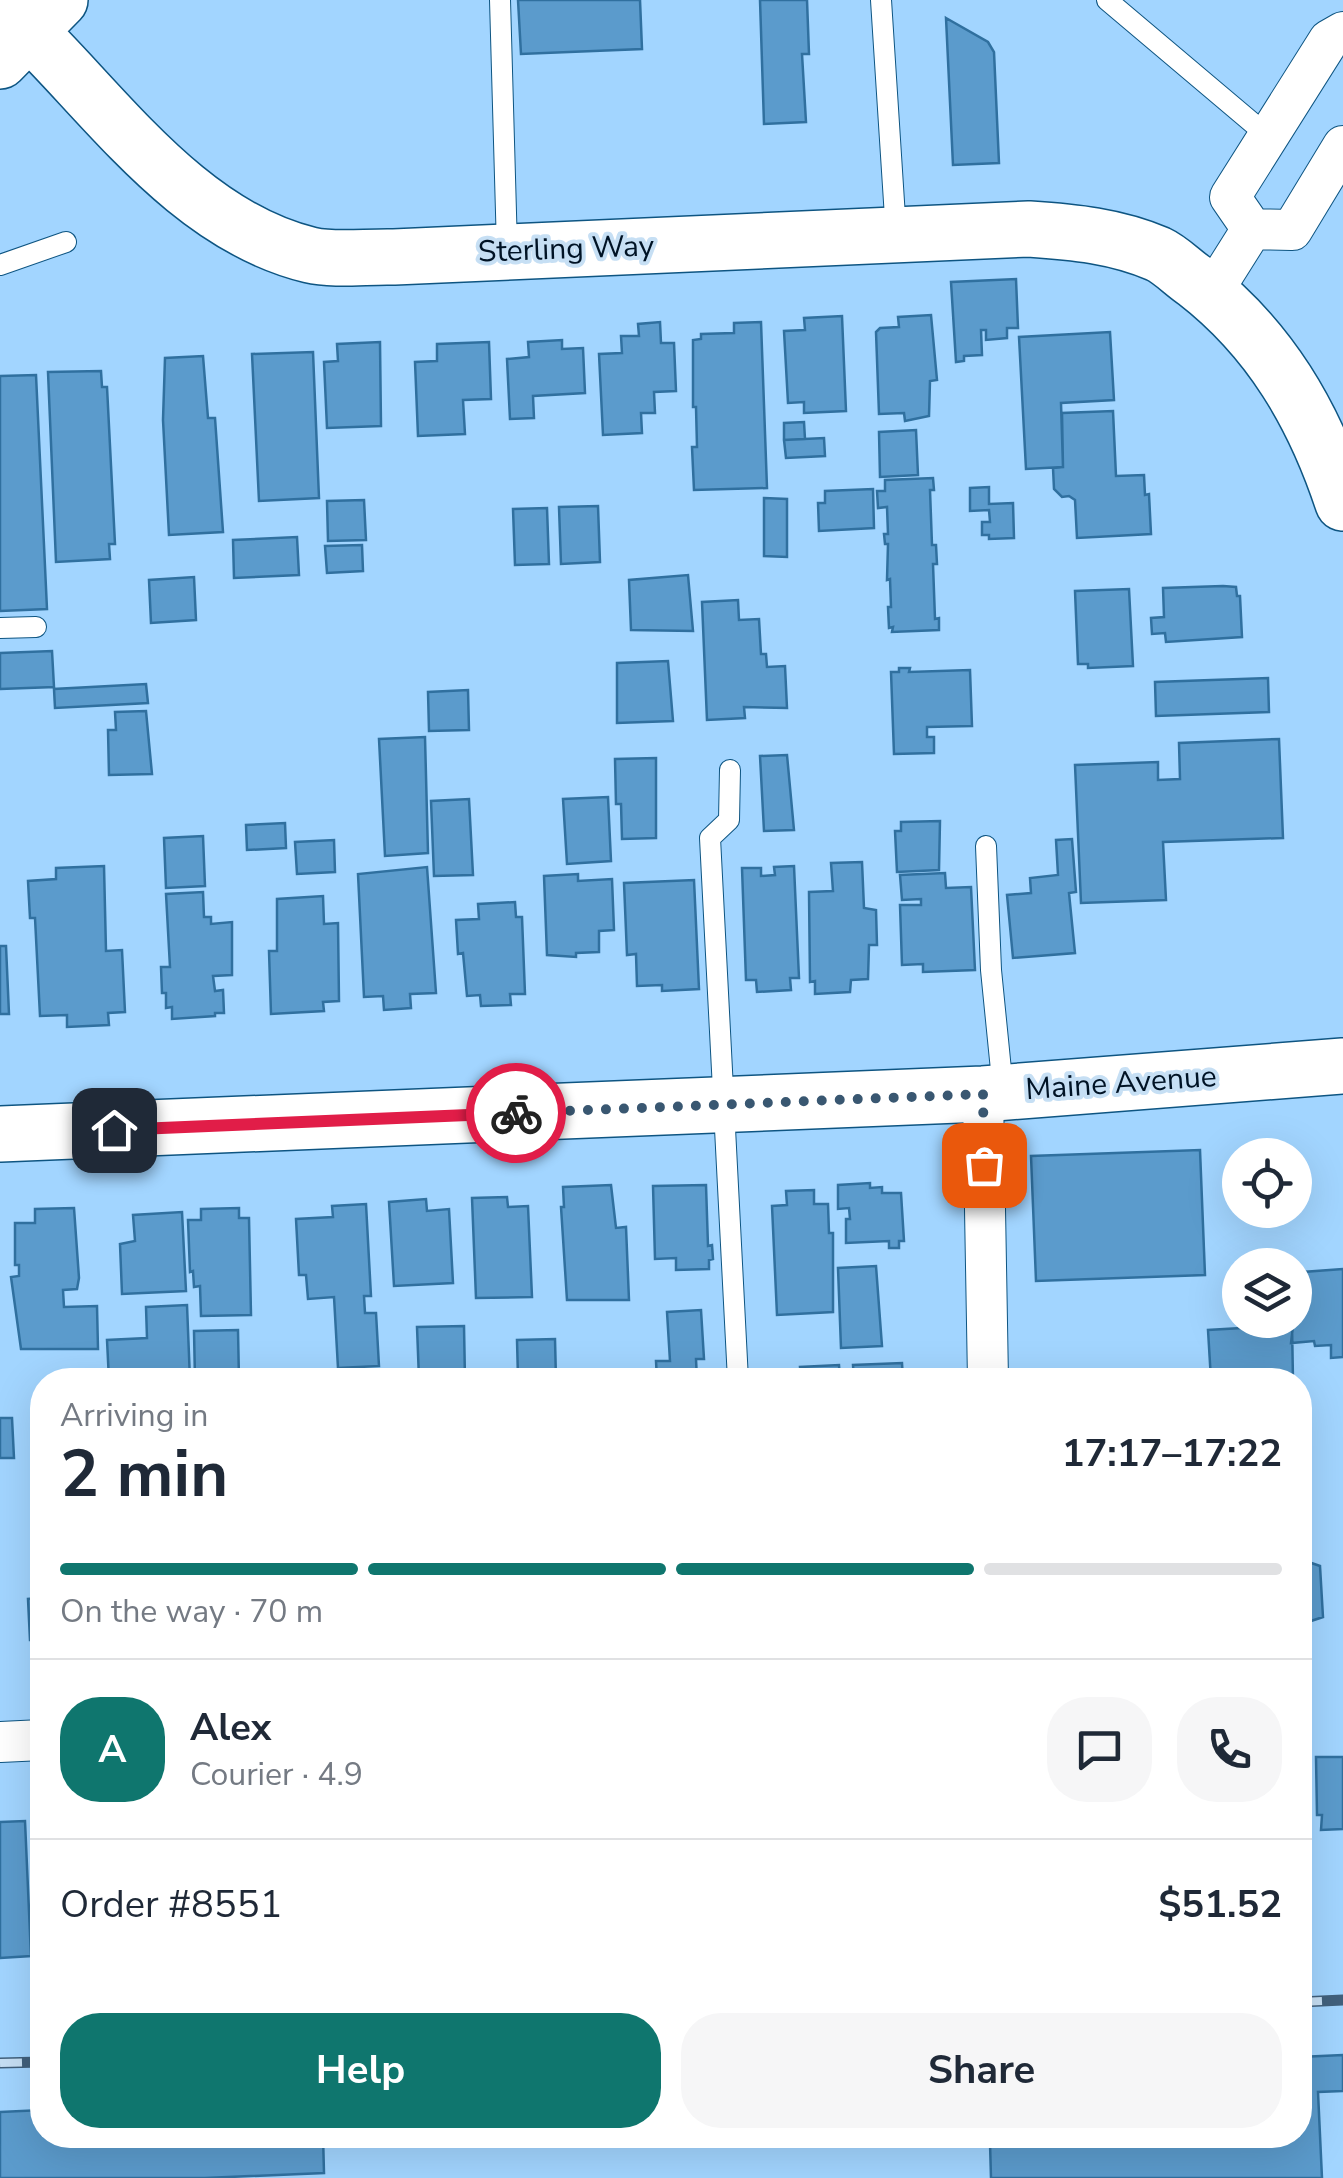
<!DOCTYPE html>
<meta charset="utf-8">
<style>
body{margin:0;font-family:"Nunito Sans",sans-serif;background:#f6f6f7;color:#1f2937;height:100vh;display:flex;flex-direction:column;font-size:38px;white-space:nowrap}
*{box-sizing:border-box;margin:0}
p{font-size:32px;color:#747a83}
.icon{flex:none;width:55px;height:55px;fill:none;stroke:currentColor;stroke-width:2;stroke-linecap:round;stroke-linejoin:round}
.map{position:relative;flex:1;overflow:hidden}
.side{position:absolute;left:30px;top:1368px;width:1282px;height:780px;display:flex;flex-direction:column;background:#fff;border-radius:40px;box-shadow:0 10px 40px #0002}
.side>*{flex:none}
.controls{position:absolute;left:1222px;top:1138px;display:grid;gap:20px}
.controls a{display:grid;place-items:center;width:90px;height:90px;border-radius:50%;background:#fff;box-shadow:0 10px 40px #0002;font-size:50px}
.pin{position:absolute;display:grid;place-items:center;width:85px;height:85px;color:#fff;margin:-42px;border-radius:20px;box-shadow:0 5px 15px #0006}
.courier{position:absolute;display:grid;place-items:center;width:100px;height:100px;margin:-50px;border:8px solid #e11d48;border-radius:50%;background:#fff;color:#222;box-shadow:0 2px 12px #0007}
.headline em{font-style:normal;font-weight:700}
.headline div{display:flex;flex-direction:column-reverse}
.headline{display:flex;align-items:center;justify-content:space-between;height:170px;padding:0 30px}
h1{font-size:65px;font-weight:700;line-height:75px}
.bar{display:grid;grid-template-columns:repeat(4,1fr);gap:15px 10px;align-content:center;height:120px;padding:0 30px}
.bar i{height:12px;border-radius:8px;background:#e0e1e3}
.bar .on{background:#0f766e}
.bar p{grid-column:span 4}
.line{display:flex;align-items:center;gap:25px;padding:0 30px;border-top:2px solid #e0e1e3}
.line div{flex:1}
.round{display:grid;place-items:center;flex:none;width:105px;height:105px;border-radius:40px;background:#f6f6f7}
.cta{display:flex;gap:20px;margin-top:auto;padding:20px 30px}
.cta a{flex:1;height:115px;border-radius:40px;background:#0f766e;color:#fff;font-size:40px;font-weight:700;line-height:115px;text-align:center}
.cta a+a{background:#f6f6f7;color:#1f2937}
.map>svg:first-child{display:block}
.building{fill:#5b9bcc;stroke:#30709f;stroke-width:2.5}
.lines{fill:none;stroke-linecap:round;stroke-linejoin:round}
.lane-casing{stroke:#0e5582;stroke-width:22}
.street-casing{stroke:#0e5582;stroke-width:42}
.secondary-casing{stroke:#0e5582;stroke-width:58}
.lane{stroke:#fff;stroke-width:20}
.street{stroke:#fff;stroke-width:40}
.secondary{stroke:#fff;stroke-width:55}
.rail-casing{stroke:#41607c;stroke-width:11}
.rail{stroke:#c6dff4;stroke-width:8;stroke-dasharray:22;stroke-linecap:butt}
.done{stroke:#395771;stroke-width:10;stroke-dasharray:0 18}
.route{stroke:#e11d48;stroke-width:12}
.labels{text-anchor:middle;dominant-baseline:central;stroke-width:8;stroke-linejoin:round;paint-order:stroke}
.street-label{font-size:30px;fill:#001325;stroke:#c6dff4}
</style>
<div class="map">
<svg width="1343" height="2178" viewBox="0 0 1343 2178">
<rect width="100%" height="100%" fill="#a2d5ff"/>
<path class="building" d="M518,0H640L642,49L521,54Z
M760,0H807L809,54H802L806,122L764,124Z
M946,18L988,42L994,52L999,163L953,165Z
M1016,279L1018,328H1007V338L986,340V330H981L982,355L964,356V361L956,362L951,282Z
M931,315L937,380L930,381L929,416L905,421L904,413L879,414L876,332L880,328L899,327L898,317Z
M842,316L846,411L804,413V402L788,403L784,331L805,330L804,318Z
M660,322L661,343H674L676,391L654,392L655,413H641L642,433L603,435L599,354L622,353L621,336H639L638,324Z
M761,322L767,488L694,490L692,447H697L696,407H693V340L701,339V334L734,333V323Z
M1110,332L1114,400L1061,403L1063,467L1026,469L1019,337Z
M562,340V349L583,348L585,393L533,396L534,418L510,419L507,359L529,357L528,342Z
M380,342L381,426L327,428L324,362L338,361L337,344Z
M489,342L491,399L463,400L465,434L418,436L415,362L437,361V344Z
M313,352L319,498L259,501L252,354Z
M203,356L208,418H215L223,532L169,535L163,420L165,358Z
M101,371L102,387H107L115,544H109L110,559L56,562L48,372Z
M36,375L47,609L0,611V376Z
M1113,411L1116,476L1144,475L1145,495L1149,494L1151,534L1077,538L1075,500L1069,496L1062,497L1054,489L1053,468L1063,467L1062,413Z
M804,422L805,439L784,440V423Z
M916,430L918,475L880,477L879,432Z
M824,438L825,456L786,458L784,440Z
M933,478L934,490H930L932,545H936L937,564H933L935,619L939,618V630L892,632L893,627L889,628L888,607H891L890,579L887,580L888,544H885L884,534H888L887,507L878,508L877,491H885V480Z
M989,487V504L1013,503L1014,538L989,539V535H982V522H990L989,510L970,511V488Z
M873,489L874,528L819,531L818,503H825V491Z
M764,498L787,499V557L764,556Z
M364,500L366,540L328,541L327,501Z
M598,506L600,562L561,564L559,507Z
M547,508L549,564L515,565L513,509Z
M297,537L299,575L234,578L233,540Z
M362,545L363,571L327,573L325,546Z
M688,575L693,631L631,630L629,580Z
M194,577L196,620L151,623L149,580Z
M1223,586L1236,587L1237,596H1240L1242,637L1166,642L1165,633L1152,634L1151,618L1164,617L1163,588Z
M1129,589L1133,666L1088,668V664H1078L1075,591Z
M738,600L739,620L759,619L761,654H766L767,667L785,666L787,708L744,707L745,718L707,720L702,602Z
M52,651L54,687L0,689V653Z
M668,661L673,721L617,723V663Z
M899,668H910L909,672L970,670L972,726L927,727V737H934V753L894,754L891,672H899Z
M1268,678L1269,712L1156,716L1155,682Z
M146,684L148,703L55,708L54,689Z
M468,690L469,730L429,731L428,692Z
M146,711L152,774L109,775L108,730H116L115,712Z
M425,737L428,853L385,856L379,739Z
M1279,739L1283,838L1163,842L1166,900L1081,903L1075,765L1158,762V780L1180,779L1179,743Z
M787,755L794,830L764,831L760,756Z
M656,758V838L622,839L621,804H616L615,759Z
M608,797L611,861L567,864L563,799Z
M469,799L473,875L434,876L431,801Z
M940,821L939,870L897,872L895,831H901V822Z
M285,823L286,848L247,850L246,825Z
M203,836L205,886L166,888L164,838Z
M1072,839L1076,892L1069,893L1075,953L1013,958L1007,895L1031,893L1030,878L1058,875L1056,840Z
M334,840L335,872L297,874L295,842Z
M862,862L864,908L876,910L877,945H869L868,979L851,980L850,992L815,994V981L810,982L809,892L833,891L831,863Z
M104,866L106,951L122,950L125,1012L108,1013L109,1025L67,1027V1015L40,1016L35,918H30L28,881L56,879V868Z
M794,866L799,978H790L791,990L757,992L756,980H746L742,868H761V876L775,875L774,867Z
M427,867L436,993L410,994L411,1008L384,1010L383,996L364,997L358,874Z
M945,873L946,888L971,887L975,970L923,972V964L902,965L900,905H921V899L902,900L900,875Z
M578,874V881L612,879L614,930L599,931V952L576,953V957L547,955L544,876Z
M694,880L699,989L662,991V985L637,986L636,954L627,955L624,883Z
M203,892L204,917H211V924L232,922V975L213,976L215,991L223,990L224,1013H215V1016L172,1019V1007L166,1008V993H162L161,967H170L166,894Z
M323,896L324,924L338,923L339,1001L323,1002L324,1011L271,1014L269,951H277V899Z
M515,902L516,917H522L525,994H510L511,1005L481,1006L480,995L467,996L463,953L458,954L456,920L479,919L478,904Z
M0,946H6L9,1014H0Z
M1200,1150L1205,1275L1036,1281L1031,1156Z
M870,1183V1188L882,1187V1193H901L904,1241H899V1248H889V1241L846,1243V1219H850L849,1208L838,1209V1185Z
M611,1185L616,1228L626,1227L629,1300H567L561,1207H564L563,1187Z
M706,1185L708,1246L712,1245L713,1259L709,1260V1269L676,1270V1258L655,1259L653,1186Z
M814,1190V1204H828L829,1233H833V1312L777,1315L772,1206L787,1205L786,1191Z
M507,1197L508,1207L528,1206L532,1297L476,1298L472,1198Z
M426,1199L427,1211L449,1209L453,1283L394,1286L389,1202Z
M366,1204L371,1296H364L365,1313H376L379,1366L338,1368L334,1297L308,1299L306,1275H299L296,1219L333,1217L332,1206Z
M74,1208L79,1278L77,1289L63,1290L64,1307L97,1306L98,1349H21L11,1277L19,1276V1265H15V1223H35V1209Z
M239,1208V1218H249L251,1315L201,1316L200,1286L194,1287L193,1271L190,1272L188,1220H201V1209Z
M182,1212L186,1291L122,1294L120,1244L135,1241L133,1215Z
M876,1266L882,1346L841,1348L838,1268Z
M1343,1269V1357L1331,1358V1345L1315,1346L1314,1341L1291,1343L1295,1309H1305L1303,1272Z
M187,1305L190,1380H109L107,1340L147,1338L146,1307Z
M701,1310L704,1359H696L697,1380H657L656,1361H670L667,1312Z
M1292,1325L1293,1380H1211L1208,1330Z
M464,1326L465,1380H402L419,1379L417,1327Z
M238,1330L239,1380H195L194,1331Z
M555,1339L556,1380L518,1378L517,1340Z
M902,1363L903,1380H854L853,1365Z
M839,1365L840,1380H801L800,1367Z
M0,1418H12L14,1458H0Z
M1300,1423H1303L1305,1447H1307L1306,1484L1300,1485Z
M37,1514H42V1640H30L28,1599L40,1598Z
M1300,1559L1320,1566L1323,1617L1305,1623L1306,1641H1300Z
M1316,1757H1343V1829L1321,1830L1322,1815H1317Z
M25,1821L31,1956L0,1958V1822Z
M1343,2055V2091L1318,2092L1322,2178H991L990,2143L959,2144V2135H1300V2057Z
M42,2110V2135H323L324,2173L205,2178H0V2112Z"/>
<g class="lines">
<g class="lane-casing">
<path id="lane" d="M500,0L507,248
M881,0L896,233
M1107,0L1268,136
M0,265L66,242
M0,628L36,627
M730,770L729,820L710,838L738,1380
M986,846L991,970L1003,1090"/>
</g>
<g class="street-casing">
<path id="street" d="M1343,32L1329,40L1230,197L1252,229L1292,230L1343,146
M1211,294L1252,229
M983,1094L988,1380
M0,1742L42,1740"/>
</g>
<g class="secondary-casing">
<path id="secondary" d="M0,3C95,88 178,223 310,255C335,261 368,256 394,257L1029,229C1074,232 1116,236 1158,254C1171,260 1183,273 1195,281C1270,339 1314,415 1343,503
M0,61L60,0
M0,1134L983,1094L1343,1066"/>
</g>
<use href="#lane" class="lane"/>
<use href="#street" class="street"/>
<use href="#secondary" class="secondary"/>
<g class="rail-casing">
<path id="rail" d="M1300,2002L1343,2000
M0,2063L42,2062"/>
</g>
<use href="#rail" class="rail"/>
</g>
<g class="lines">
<path class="done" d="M516,1113L983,1094L984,1165"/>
<path class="route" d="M114,1130L516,1113"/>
</g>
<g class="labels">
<g class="street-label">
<text transform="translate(566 249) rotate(-2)">Sterling Way</text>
<text transform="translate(1121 1083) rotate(-4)">Maine Avenue</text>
</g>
</g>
</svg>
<div class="controls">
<a><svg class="icon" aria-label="locate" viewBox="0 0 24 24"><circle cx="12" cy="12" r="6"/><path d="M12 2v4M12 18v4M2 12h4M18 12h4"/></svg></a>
<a><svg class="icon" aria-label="layers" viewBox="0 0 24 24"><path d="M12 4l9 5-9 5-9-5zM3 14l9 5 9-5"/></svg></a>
</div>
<div class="pin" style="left:984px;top:1165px;background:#ea580c"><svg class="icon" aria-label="bag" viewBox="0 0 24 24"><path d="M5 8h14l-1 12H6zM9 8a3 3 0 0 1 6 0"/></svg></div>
<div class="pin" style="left:114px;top:1130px;background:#1f2937"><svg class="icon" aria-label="home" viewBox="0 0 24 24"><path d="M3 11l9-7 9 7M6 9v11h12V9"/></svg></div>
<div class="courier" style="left:516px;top:1113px"><svg class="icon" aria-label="bike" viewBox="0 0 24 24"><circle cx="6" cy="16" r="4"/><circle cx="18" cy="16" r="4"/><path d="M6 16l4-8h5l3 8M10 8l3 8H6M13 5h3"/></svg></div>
<section class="side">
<div class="headline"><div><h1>2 min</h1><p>Arriving in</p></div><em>17:17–17:22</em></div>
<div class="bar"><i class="on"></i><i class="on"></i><i class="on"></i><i></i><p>On the way · 70 m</p></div>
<div class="line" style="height:180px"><b class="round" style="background:#0f766e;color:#fff">A</b><div><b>Alex</b><p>Courier · 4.9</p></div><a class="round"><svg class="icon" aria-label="chat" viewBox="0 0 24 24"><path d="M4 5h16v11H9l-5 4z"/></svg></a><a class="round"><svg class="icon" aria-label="phone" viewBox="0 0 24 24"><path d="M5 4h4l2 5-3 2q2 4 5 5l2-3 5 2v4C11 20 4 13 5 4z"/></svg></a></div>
<div class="line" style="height:130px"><div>Order #8551</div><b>$51.52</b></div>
<div class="cta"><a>Help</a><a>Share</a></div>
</section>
</div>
